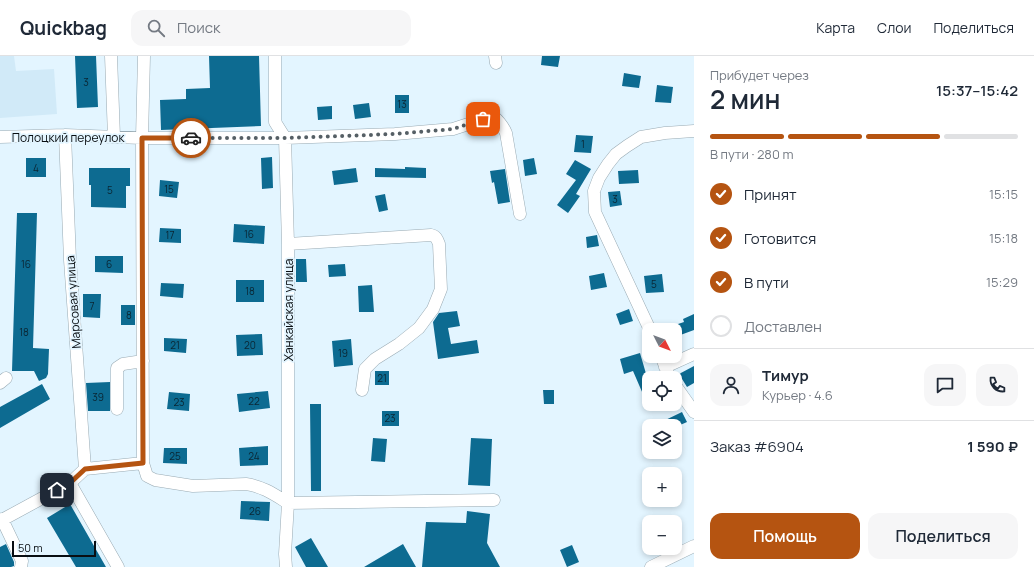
<!DOCTYPE html>
<html lang="ru">
<meta charset="utf-8">
<style>
body{margin:0;font-family:Manrope,sans-serif;background:#f6f6f7;color:#1f2937;height:100vh;display:flex;flex-direction:column;font-size:15px;white-space:nowrap}
*{box-sizing:border-box;margin:0}
p{font-size:13px;color:#747a83}
.icon{flex:none;width:22px;height:22px;fill:none;stroke:currentColor;stroke-width:2;stroke-linecap:round;stroke-linejoin:round}
.map{position:relative;flex:1;overflow:hidden}
.side{display:flex;flex-direction:column;background:#fff;width:340px}
.side>*{flex:none}
.needle{width:26px;rotate:132deg}
.buttons{position:absolute;left:642px;top:267px;display:grid;gap:8px}
.buttons a{display:grid;place-items:center;width:40px;height:40px;border-radius:8px;background:#fff;box-shadow:0 2px 6px #0003;font-size:20px}
.scale{position:absolute;left:12px;bottom:10px;width:84px;box-sizing:border-box;padding-left:4px;border:2px solid #090e12;border-top:0;font-size:11px;line-height:14px;white-space:nowrap;color:#090e12;-webkit-text-stroke:3px #e3f5ff;paint-order:stroke}
.pin{position:absolute;display:grid;place-items:center;width:34px;height:34px;color:#fff;margin:-17px;border-radius:8px;box-shadow:0 2px 6px #0006}
.courier{position:absolute;display:grid;place-items:center;width:40px;height:40px;margin:-20px;border:3px solid #b55411;border-radius:50%;background:#fff;color:#222;box-shadow:0 1px 5px #0007}
.headline em{font-style:normal;font-weight:600}
.headline div{display:flex;flex-direction:column-reverse}
.headline{display:flex;align-items:center;justify-content:space-between;height:68px;padding:0 16px}
h1{font-size:26px;font-weight:600;line-height:30px}
.bar{display:grid;grid-template-columns:repeat(4,1fr);gap:6px 4px;align-content:center;height:48px;padding:0 16px}
.bar i{height:5px;border-radius:3px;background:#e0e1e3}
.bar .on{background:#b55411}
.bar p{grid-column:span 4}
.line{display:flex;align-items:center;gap:10px;padding:0 16px;border-top:1px solid #e0e1e3}
.line div{flex:1}
.round{display:grid;place-items:center;flex:none;width:42px;height:42px;border-radius:12px;background:#f6f6f7}
ol{padding:0 16px;list-style:none}
li{display:flex;align-items:center;gap:12px;height:44px}
li p{margin-inline-start:auto}
li .icon{padding:4px;border-radius:50%;background:#b55411;color:#fff;stroke-width:4}
li:last-child{color:#747a83}
li i{width:22px;height:22px;border:2px solid #e0e1e3;border-radius:50%}
.cta{display:flex;gap:8px;margin-top:auto;padding:8px 16px}
.cta a{flex:1;height:46px;border-radius:12px;background:#b55411;color:#fff;font-size:16px;font-weight:600;line-height:46px;text-align:center}
.cta a+a{background:#f6f6f7;color:#1f2937}
header{display:flex;align-items:center;gap:24px;box-sizing:border-box;height:56px;padding:0 20px;background:#fff;border-bottom:1px solid #e0e1e3}
header strong{font-size:19px}
nav{display:flex;gap:22px;margin-inline-start:auto;font-size:14px}
.search{width:280px;height:36px;background:#f6f6f7;display:flex;align-items:center;gap:10px;box-sizing:border-box;padding:0 14px;border-radius:12px;color:#747a83;font-size:15px}
main{display:flex;flex:1;min-height:0}
.map>svg:first-child{display:block}
.built{fill:#d1eaf8}
.building{fill:#0d6b91}
.lines{fill:none;stroke-linecap:round;stroke-linejoin:round}
.minor-casing{stroke:#99aab3;stroke-width:13}
.minor{stroke:#fff;stroke-width:12}
.done{stroke:#555f65;stroke-width:4;stroke-dasharray:0 7.2}
.route{stroke:#b55411;stroke-width:5}
.labels{text-anchor:middle;dominant-baseline:central;stroke-width:3.5;stroke-linejoin:round;paint-order:stroke}
.number-label{font-size:10px;fill:#0a2532}
.street-label{font-size:12px;fill:#090e12;stroke:#e3f5ff}
</style>
<header>
<strong>Quickbag</strong>
<div class="search"><svg class="icon" aria-label="search" viewBox="0 0 24 24"><circle cx="10" cy="10" r="6"/><path d="M15 15l6 6"/></svg>Поиск</div>
<nav><a>Карта</a><a>Слои</a><a>Поделиться</a></nav>
</header>
<main>
<div class="map">
<svg width="694" height="511" viewBox="0 0 694 511">
<rect width="100%" height="100%" fill="#e3f5ff"/>
<path class="built" d="M0,0H14L16,15L54,13L57,58L0,62Z"/>
<path class="building" d="M75,0H96L98,51L77,52Z
M209,0H259L261,70L161,74L160,44L186,43V33L210,32Z
M542,0H560L558,11L541,9Z
M624,17L641,20L639,32L622,30Z
M657,29L673,31L671,47L655,46Z
M395,39H409V57H395Z
M369,47L371,61L355,63L353,49Z
M332,50V63L318,64L317,51Z
M576,79L593,80L591,97L574,96Z
M272,101L273,132L262,133L261,102Z
M26,102H46V121H26Z
M534,102L537,118L525,120L523,104Z
M575,104L591,113L576,138L580,140L568,157L557,149L576,124L566,118Z
M405,111L426,112V122L375,121V112L405,113Z
M89,112H130V130H126V152L91,151V129H89Z
M356,112L358,126L334,129L332,115Z
M505,113L510,146L498,148L494,126L492,127L490,115Z
M638,114L639,127L619,128L618,115Z
M160,124L179,126L177,142L159,140Z
M620,135L622,149L610,151L608,136Z
M385,138L388,154L379,156L375,140Z
M17,157H37L33,292L49,293L48,318L46,322L39,325L34,315H12Z
M234,168L265,170L264,188L233,186Z
M160,172L181,173V187L159,186Z
M597,179L599,190L587,192L586,181Z
M95,200H123V217L95,216Z
M296,203H306L307,226H296Z
M345,208L346,220L329,221L328,209Z
M604,217L607,231L591,234L589,220Z
M662,218L664,236L646,237L644,220Z
M236,224H264V246H236Z
M161,227L184,228L183,242L160,240Z
M372,229L374,256H359L358,230Z
M83,238H101L100,262L83,261Z
M121,249H135V269H121Z
M629,253L633,265L620,269L616,258Z
M457,255L460,270L448,272L451,288L477,284L479,297L438,303L433,266L439,257Z
M694,258V274L675,281V269L684,266L683,263Z
M262,278L263,299L237,300L236,279Z
M164,282L187,283L186,297L164,295Z
M351,283L353,309L334,311L332,285Z
M640,297L649,328V352L633,315L624,318L620,303Z
M694,310V327L687,331L679,318Z
M375,315H389V329H375Z
M110,326V355H88L86,327Z
M42,328L50,343L0,372V351Z
M543,334H554V348H544Z
M268,335L270,352L239,356L237,338Z
M169,336L190,338L189,355L167,353Z
M310,348H321V435H311Z
M382,355H399V370H382Z
M682,356L687,366L678,370H653Z
M373,382L387,383L385,406L371,405Z
M471,382L492,383L490,430L468,429Z
M268,390V409L240,410L239,392Z
M164,392H187V408L163,407Z
M241,445L270,446L269,465L240,463Z
M70,448L106,511H76L47,462Z
M467,455L490,458L487,487L500,511H422L426,466L466,467Z
M311,482L328,511H306L295,491Z
M6,488L14,506V510L11,511H0V491Z
M403,488L416,511H364Z
M572,489L579,506L567,511L560,494Z"/>
<g class="lines">
<g class="minor-casing">
<path id="minor" d="M111,0L114,81
M275,0V66L285,82L288,188V447L285,498L286,511
M495,0L496,7
M65,79L70,204L85,413
M0,81L65,79L142,82H285L395,78L453,73L493,60C499,65 503,70 506,77L520,158
M288,188L431,179C436,180 437,183 439,188L441,233L433,253L419,272L399,288L375,303L365,313L362,334
M650,274L595,156L594,135L599,122L608,108L616,98L627,90L641,81L665,77L694,75
M661,300L670,322
M665,311L694,298
M0,327L6,322
M675,329L694,356
M117,353V312L123,308L143,305
M143,407L142,82L144,0
M70,427L118,511
M2,463L22,505L21,511
M0,465L70,427L85,413L143,407L147,420L155,424L193,430L246,428C262,430 275,439 288,447L494,444
M651,511L694,490"/>
</g>
<use href="#minor" class="minor"/>
</g>
<g class="lines">
<path class="done" d="M191,82H286L395,78L453,73L483,63"/>
<path class="route" d="M57,434L70,427L85,413L143,407L142,82H191"/>
</g>
<g class="labels">
<g class="number-label">
<text x="86" y="26">3</text>
<text x="402" y="48">13</text>
<text x="583" y="88">1</text>
<text x="36" y="112">4</text>
<text x="169" y="133">15</text>
<text x="110" y="134">5</text>
<text x="615" y="143">3</text>
<text x="249" y="178">16</text>
<text x="170" y="179">17</text>
<text x="26" y="208">16</text>
<text x="109" y="208">6</text>
<text x="654" y="228">5</text>
<text x="250" y="235">18</text>
<text x="92" y="250">7</text>
<text x="129" y="259">8</text>
<text x="24" y="276">18</text>
<text x="175" y="289">21</text>
<text x="250" y="289">20</text>
<text x="343" y="297">19</text>
<text x="382" y="322">21</text>
<text x="98" y="341">39</text>
<text x="254" y="345">22</text>
<text x="179" y="346">23</text>
<text x="390" y="362">23</text>
<text x="175" y="400">25</text>
<text x="254" y="400">24</text>
<text x="255" y="455">26</text>
</g>
<g class="street-label">
<text x="68" y="81">Полоцкий переулок</text>
<text transform="translate(73 246) rotate(-94)">Марсовая улица</text>
<text transform="translate(288 254) rotate(-90)">Ханкайская улица</text>
</g>
</g>
</svg>
<div class="buttons">
<a><svg class="needle" viewBox="-14 -14 28 28"><path d="M0-13l5 13h-10z" fill="#e53935"/><path d="M0 13l5-13h-10z" fill="#747a83"/></svg></a>
<a><svg class="icon" aria-label="locate" viewBox="0 0 24 24"><circle cx="12" cy="12" r="6"/><path d="M12 2v4M12 18v4M2 12h4M18 12h4"/></svg></a>
<a><svg class="icon" aria-label="layers" viewBox="0 0 24 24"><path d="M12 4l9 5-9 5-9-5zM3 14l9 5 9-5"/></svg></a>
<a>+</a>
<a>−</a>
</div>
<div class="scale">50 m</div>
<div class="pin" style="left:483px;top:63px;background:#ea580c"><svg class="icon" aria-label="bag" viewBox="0 0 24 24"><path d="M5 8h14l-1 12H6zM9 8a3 3 0 0 1 6 0"/></svg></div>
<div class="pin" style="left:57px;top:434px;background:#1f2937"><svg class="icon" aria-label="home" viewBox="0 0 24 24"><path d="M3 11l9-7 9 7M6 9v11h12V9"/></svg></div>
<div class="courier" style="left:191px;top:82px"><svg class="icon" aria-label="car" viewBox="0 0 24 24"><path d="M5 17H2v-5l4-1 3-4h7l3 4 3 1v5h-3M9 17h6M6 11h13"/><circle cx="7" cy="17" r="2"/><circle cx="17" cy="17" r="2"/></svg></div>
</div>
<section class="side">
<div class="headline"><div><h1>2 мин</h1><p>Прибудет через</p></div><em>15:37–15:42</em></div>
<div class="bar"><i class="on"></i><i class="on"></i><i class="on"></i><i></i><p>В пути · 280 m</p></div>
<ol>
<li><svg class="icon" aria-label="check" viewBox="0 0 24 24"><path d="M5 12l5 5 9-10"/></svg>Принят<p>15:15</p></li>
<li><svg class="icon" aria-label="check" viewBox="0 0 24 24"><path d="M5 12l5 5 9-10"/></svg>Готовится<p>15:18</p></li>
<li><svg class="icon" aria-label="check" viewBox="0 0 24 24"><path d="M5 12l5 5 9-10"/></svg>В пути<p>15:29</p></li>
<li><i></i>Доставлен</li>
</ol>
<div class="line" style="height:72px"><a class="round"><svg class="icon" aria-label="person" viewBox="0 0 24 24"><circle cx="12" cy="8" r="4"/><path d="M4 21q1-7 8-7t8 7"/></svg></a><div><b>Тимур</b><p>Курьер · 4.6</p></div><a class="round"><svg class="icon" aria-label="chat" viewBox="0 0 24 24"><path d="M4 5h16v11H9l-5 4z"/></svg></a><a class="round"><svg class="icon" aria-label="phone" viewBox="0 0 24 24"><path d="M5 4h4l2 5-3 2q2 4 5 5l2-3 5 2v4C11 20 4 13 5 4z"/></svg></a></div>
<div class="line" style="height:52px"><div>Заказ #6904</div><b>1 590 ₽</b></div>
<div class="cta"><a>Помощь</a><a>Поделиться</a></div>
</section>
</main>
